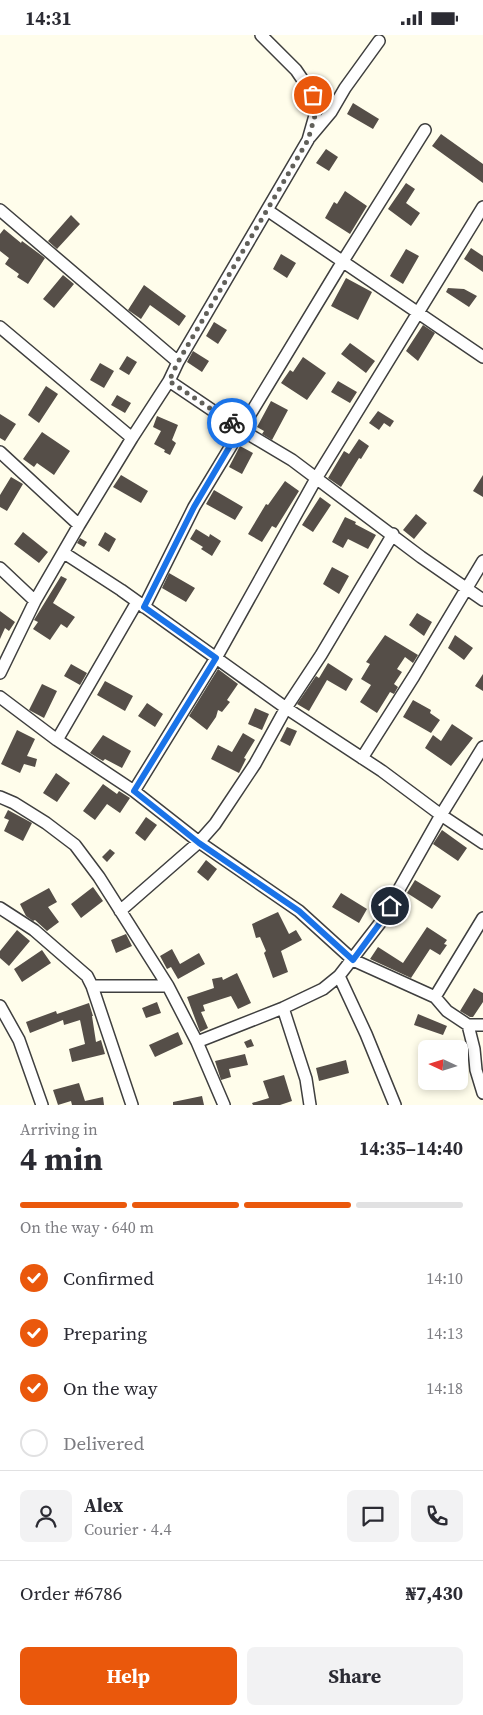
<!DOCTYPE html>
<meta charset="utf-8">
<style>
body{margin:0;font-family:"Source Serif 4",serif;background:#f2f2f3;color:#2b2b33;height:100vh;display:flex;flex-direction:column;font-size:19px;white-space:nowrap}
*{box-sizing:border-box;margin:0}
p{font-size:16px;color:#7c7c81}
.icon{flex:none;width:28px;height:28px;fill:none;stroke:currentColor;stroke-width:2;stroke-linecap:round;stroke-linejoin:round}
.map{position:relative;height:1070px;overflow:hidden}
.panel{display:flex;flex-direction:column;background:#fff;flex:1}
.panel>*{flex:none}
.needle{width:32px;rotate:274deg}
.controls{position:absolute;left:418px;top:1005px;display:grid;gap:10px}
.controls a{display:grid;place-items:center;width:50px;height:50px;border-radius:8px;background:#fff;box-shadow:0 2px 8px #0003;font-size:25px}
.pin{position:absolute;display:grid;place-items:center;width:42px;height:42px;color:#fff;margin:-21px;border:2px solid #fff;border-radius:50%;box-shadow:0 1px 5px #0007}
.courier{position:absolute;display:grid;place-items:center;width:50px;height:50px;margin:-25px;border:4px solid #1a73e8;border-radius:50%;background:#fff;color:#222;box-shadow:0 1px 6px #0007}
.overview em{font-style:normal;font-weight:700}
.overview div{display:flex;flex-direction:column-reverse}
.overview{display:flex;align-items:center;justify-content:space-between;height:85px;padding:0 20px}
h1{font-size:32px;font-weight:700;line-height:38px}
.bar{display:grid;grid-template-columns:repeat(4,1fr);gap:8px 5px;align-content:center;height:60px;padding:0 20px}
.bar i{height:6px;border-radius:4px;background:#e1e1e2}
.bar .on{background:#ea580c}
.bar p{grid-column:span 4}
.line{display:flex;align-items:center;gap:12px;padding:0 20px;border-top:1px solid #e1e1e2}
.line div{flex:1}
.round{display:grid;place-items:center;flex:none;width:52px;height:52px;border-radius:8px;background:#f2f2f3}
ol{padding:0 20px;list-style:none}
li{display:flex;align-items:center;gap:15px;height:55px}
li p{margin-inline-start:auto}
li .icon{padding:5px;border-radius:50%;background:#ea580c;color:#fff;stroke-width:4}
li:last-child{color:#7c7c81}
li i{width:28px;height:28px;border:2px solid #e1e1e2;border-radius:50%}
.primary-button{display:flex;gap:10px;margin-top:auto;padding:10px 20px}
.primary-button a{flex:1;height:58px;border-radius:8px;background:#ea580c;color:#fff;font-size:20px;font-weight:700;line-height:58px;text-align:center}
.primary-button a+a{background:#f2f2f3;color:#2b2b33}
.status{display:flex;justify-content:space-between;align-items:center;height:35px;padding:0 25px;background:#fff;direction:ltr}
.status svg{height:14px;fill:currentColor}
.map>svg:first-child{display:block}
.building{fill:#554e48}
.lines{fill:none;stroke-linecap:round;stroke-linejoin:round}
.minor-casing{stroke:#3f3f3f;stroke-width:14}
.minor{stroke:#fff;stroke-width:11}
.done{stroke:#61605a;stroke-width:5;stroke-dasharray:0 9}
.route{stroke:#1a73e8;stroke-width:6}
</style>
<div class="status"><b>14:31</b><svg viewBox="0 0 49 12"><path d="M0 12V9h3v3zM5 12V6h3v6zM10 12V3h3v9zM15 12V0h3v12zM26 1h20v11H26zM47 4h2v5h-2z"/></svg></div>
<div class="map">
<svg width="483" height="1070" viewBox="0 0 483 1070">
<rect width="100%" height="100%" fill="#fffdeb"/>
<path class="building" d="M353,68L379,84L373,94L347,79Z
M441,99L483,129V148L432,111Z
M326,114L338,122L329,136L316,128Z
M406,148L415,154L406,168L420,178L411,191L388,174Z
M345,156L367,171L350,199L325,183L334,167L337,169Z
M71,180L80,189L57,214L48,206Z
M4,194L21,208L22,206L45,223L28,249L17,242L19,239L5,229L9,223L0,216V199Z
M471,213L483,221V237L464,224Z
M406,214L419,221L403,249L390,241Z
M281,219L296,228L287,243L273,234Z
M63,240L74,249L54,273L43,264Z
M346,243L372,257L358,285L331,271Z
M144,250L186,281L179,291L150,270L141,284L128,275Z
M448,253L464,254L477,261L469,272L446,257Z
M214,287L227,295L218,309L206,301Z
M423,290L435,298L418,326L406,316Z
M350,308L375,326L366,338L341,319Z
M193,316L209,326L202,337L187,327Z
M127,321L137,327L129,340L119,334Z
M303,322L326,338L307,365L281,348L290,335L293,337Z
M100,328L114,336L104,353L90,345Z
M338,346L357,357L350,368L331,357Z
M46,351L58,359L39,388L28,380Z
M117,360L131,368L125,378L111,370Z
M271,366L288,375L272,405L262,399L264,396L257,392Z
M378,376L394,386L390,392L384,388L379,395L369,388Z
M0,379L16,389L5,406L0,403Z
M157,381L178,390L172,405L176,408L170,420L164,417L165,415L154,409L161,396L153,392Z
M42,397L70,416L54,440L37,428L34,432L23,424Z
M359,404L369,411L361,424L359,423L341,452L328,443L344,416L349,419Z
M240,411L253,418L242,439L229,432Z
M121,440L148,456L141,468L113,452Z
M483,440V462L473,456Z
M11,442L23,449L7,476L0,472V460Z
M285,446L299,456L276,493L272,491L262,507L248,499L266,469L268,470Z
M214,455L243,472L235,485L206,469Z
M320,462L331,470L313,497L302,490Z
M416,479L427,488L414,504L403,495Z
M345,482L356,487L355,489L376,500L368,514L348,504L343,513L332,507Z
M196,494L209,502L210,499L221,506L212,521L201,514L203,512L190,504Z
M23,497L48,517L39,528L14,509Z
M105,497L116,504L109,517L98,510Z
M80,503L87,507L84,512L77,508Z
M332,532L349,541L339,559L323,549Z
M169,538L195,553L186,567L162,553Z
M61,541L67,544L53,568L75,582L67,593L61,589L50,605L33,594L38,587L34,585Z
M0,576L15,587L9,596L5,593L0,604Z
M417,578L432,587L424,601L409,590Z
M385,600L418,620L413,628L405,622L397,634L402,637L394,649L398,652L394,659L390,657L377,678L360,667L371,650L361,644L370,629L366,627Z
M455,600L473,613L464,625L448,613Z
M328,628L353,644L346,656L327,645L309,676L297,669L316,641L319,643Z
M71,629L87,638L80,650L64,641Z
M218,634L238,649L227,665L230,667L222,677L218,675L216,682L207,695L189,681Z
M483,639V656L475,651Z
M105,646L133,661L125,676L97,660Z
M42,649L57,656L44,683L29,675Z
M413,665L431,675L430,678L440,685L431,698L403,682Z
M147,668L163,679L155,692L138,681Z
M255,673L269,679L262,695L248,689Z
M452,689L473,703L451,731L425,713L433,700L441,706Z
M287,692L297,696L290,711L280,706Z
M17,695L35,704L27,721L37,724L35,732L24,729L20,738L1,729Z
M243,698L255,705L244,723L246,724L239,738L211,724L218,710L232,717Z
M103,700L131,716L122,733L105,724L103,726L90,718Z
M56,738L70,748L57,767L43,758Z
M103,749L117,759L119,756L130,763L120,778L107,769L95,785L83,776Z
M8,775L32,788L23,806L4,796L9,785L4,783Z
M146,782L157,790L145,806L135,798Z
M442,795L467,813L458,826L433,809Z
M110,814L115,818L107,827L102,822Z
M206,825L217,834L208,846L197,837Z
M415,845L441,861L432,874L407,858Z
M93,852L103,866L81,883L71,869Z
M49,853L57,867L48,872L59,887L47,896L35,885L33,886L26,881L20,869Z
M341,858L367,874L359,888L332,872Z
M278,877L289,899L296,895L302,905L281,916L288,937L273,943L264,918L266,916L260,902L256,903L252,889Z
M427,892L447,905L444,909L447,910L440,920L430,914L411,943L370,924L378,912L403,928Z
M17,895L30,906L9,931L0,923V916Z
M126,899L132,911L116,918L111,905Z
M172,914L180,929L199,918L205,929L178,944L171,932L167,934L160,921Z
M42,915L51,928L22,947L14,934Z
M237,938L251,968L238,974L231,961L203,970L205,976L201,977L208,993L200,997L187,962L214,953L212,944L222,942L223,945Z
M474,953L483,958V967L473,982H470L460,976Z
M157,967L161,978L146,983L142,973Z
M89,968L93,981H92L96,1007L101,1005L105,1019L72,1027L69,1014L85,1009L80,985L64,990L63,985L30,998L26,987L56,976L57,979Z
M418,979L447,991L443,1000L414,990Z
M178,997L183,1009L155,1022L149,1010Z
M251,1004L254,1011L247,1013L244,1007Z
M245,1019L248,1030L229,1034L231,1042L221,1045L215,1026Z
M346,1025L349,1038L319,1046L316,1033Z
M284,1040L292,1066L280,1070H253L252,1068L269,1063L263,1046Z
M79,1048L85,1066L103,1062L104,1070H72L71,1066L58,1070L53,1055Z
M202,1061L204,1070H173V1067Z"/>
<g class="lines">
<g class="minor-casing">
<path id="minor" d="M310,102L331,77L345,53L379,6
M0,175L178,327
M267,175L483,322
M0,292L132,403
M169,346L240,394L292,425L421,522L483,565
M0,417L79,490
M64,518L121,555L286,673L382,736L441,780L483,808
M0,533L35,566
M144,572L194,472L343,226L425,95
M0,638L35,566L79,490L132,403L169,346L178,327L308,105L316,77L313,60L296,35L261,0
M0,662L57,705L134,756L199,807L215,789L255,729L286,673L321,620L393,499
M57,705L137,567
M362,723L414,641L483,526
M134,756L216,623L317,442L483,172
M0,762L14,768L46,788L75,810L99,842L168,951L197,1007L224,1070
M0,873L34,895L87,941L92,951L132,1070
M120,876L199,807L299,876L353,925L435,962L447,976L468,990H483
M339,941L366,999L395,1070
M92,951H168
M435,962L483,883
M0,971L19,1005L42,1070
M283,973L306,1044L310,1070
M468,990L474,1014L476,1035L483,1058
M197,1007L283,973L323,954L339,941L380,888L441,780L483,712"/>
</g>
<use href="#minor" class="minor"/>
</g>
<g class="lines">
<path class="done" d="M232,388L169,346L178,327L308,105L316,77L313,60"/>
<path class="route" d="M232,388L240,394L194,472L144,572L216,623L134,756L199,808L299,876L353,925L380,888L390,871"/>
</g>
</svg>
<div class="controls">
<a><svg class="needle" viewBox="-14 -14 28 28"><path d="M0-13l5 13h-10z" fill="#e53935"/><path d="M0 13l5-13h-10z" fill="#7c7c81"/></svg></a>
</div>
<div class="pin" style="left:313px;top:60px;background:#ea580c"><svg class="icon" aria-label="bag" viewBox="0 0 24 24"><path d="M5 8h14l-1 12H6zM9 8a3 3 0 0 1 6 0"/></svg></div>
<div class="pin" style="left:390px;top:871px;background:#1f2937"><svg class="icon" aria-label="home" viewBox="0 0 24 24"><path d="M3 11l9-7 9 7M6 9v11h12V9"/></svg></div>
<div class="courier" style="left:232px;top:388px"><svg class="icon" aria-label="bike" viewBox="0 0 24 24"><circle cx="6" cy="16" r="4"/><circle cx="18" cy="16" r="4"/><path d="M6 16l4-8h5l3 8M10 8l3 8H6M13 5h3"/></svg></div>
</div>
<section class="panel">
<div class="overview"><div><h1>4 min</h1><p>Arriving in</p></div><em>14:35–14:40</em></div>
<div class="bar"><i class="on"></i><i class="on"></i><i class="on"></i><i></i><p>On the way · 640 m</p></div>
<ol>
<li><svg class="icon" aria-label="check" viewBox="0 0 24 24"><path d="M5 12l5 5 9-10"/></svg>Confirmed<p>14:10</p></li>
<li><svg class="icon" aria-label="check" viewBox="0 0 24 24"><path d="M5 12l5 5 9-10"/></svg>Preparing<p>14:13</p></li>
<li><svg class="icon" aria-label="check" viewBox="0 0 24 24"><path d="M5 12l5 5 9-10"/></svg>On the way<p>14:18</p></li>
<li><i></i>Delivered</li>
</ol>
<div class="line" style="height:90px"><a class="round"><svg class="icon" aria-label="person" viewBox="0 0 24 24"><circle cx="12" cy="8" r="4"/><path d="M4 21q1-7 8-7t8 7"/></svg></a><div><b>Alex</b><p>Courier · 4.4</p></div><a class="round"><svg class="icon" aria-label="chat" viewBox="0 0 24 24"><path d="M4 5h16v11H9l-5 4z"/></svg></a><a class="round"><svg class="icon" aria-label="phone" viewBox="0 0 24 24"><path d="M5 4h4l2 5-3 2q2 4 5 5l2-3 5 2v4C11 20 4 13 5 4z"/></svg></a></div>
<div class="line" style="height:65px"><div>Order #6786</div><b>₦7,430</b></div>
<div class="primary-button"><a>Help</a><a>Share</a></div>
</section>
